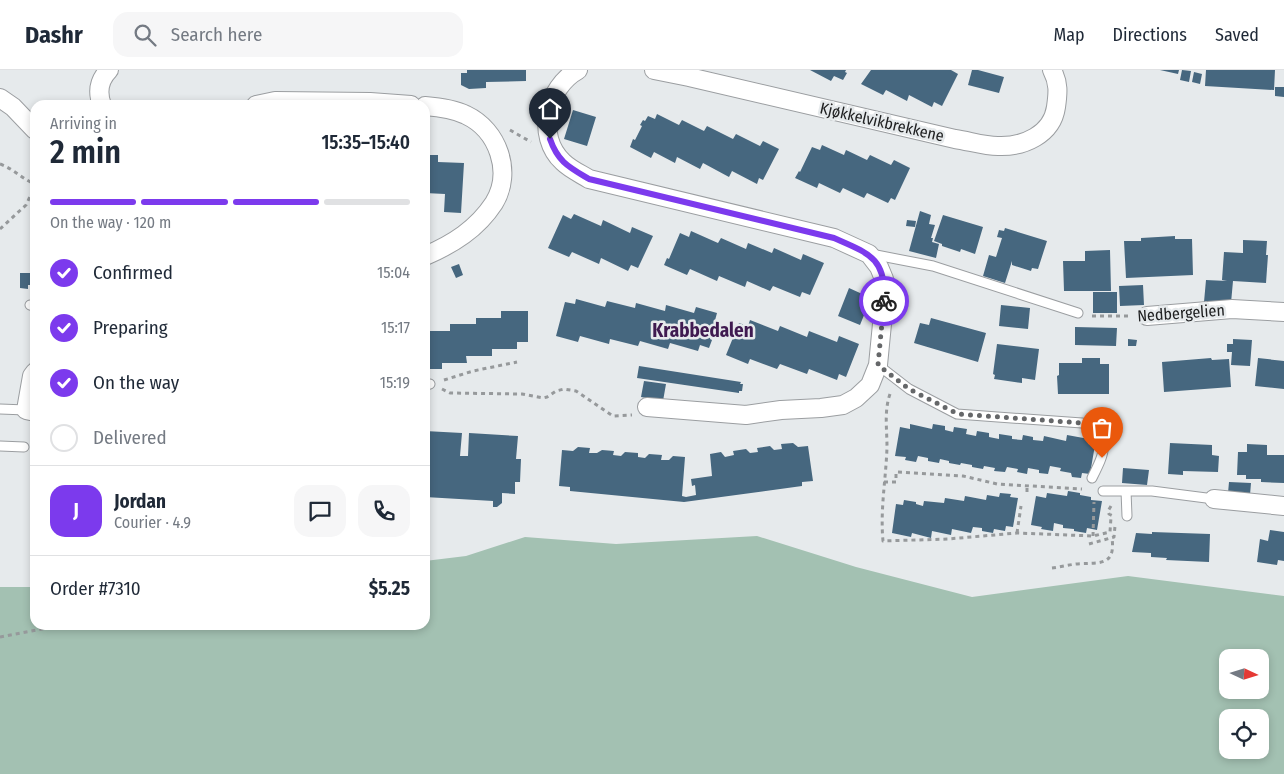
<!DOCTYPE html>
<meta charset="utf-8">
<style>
body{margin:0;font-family:"Fira Sans Condensed",sans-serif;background:#f6f6f7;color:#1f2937;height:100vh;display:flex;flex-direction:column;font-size:19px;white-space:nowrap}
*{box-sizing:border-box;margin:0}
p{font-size:16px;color:#747a83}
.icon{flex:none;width:28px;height:28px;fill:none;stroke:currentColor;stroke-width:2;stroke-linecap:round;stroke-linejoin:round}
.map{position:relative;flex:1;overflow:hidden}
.drawer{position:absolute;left:30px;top:30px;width:400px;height:530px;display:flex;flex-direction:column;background:#fff;border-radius:15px;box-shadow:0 2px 8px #0003}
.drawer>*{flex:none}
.needle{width:32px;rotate:94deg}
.controls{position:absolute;left:1219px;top:579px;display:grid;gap:10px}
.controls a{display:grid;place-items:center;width:50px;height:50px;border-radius:10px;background:#fff;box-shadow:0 2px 8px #0003;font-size:25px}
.pin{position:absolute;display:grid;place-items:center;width:42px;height:42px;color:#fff;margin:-51px -21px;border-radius:50% 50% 50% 0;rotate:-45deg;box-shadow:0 0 5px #0007}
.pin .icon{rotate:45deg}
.courier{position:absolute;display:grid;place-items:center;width:50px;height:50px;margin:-25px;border:4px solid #7c3aed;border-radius:50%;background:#fff;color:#222;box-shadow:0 1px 6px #0007}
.summary em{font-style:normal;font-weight:600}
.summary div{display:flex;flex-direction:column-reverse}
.summary{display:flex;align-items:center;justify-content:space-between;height:85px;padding:0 20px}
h1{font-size:32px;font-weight:600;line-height:38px}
.bar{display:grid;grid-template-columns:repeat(4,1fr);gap:8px 5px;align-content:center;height:60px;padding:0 20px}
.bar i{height:6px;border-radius:4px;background:#e0e1e3}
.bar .active{background:#7c3aed}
.bar p{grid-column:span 4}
.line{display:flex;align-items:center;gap:12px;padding:0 20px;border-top:1px solid #e0e1e3}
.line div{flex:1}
.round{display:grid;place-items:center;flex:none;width:52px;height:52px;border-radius:15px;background:#f6f6f7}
ol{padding:0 20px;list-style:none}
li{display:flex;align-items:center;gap:15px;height:55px}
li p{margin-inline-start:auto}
li .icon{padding:5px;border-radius:50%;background:#7c3aed;color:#fff;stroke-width:4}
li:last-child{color:#747a83}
li i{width:28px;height:28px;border:2px solid #e0e1e3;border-radius:50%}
header{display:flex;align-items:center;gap:30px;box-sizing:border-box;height:70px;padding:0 25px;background:#fff;border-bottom:1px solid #e0e1e3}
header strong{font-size:24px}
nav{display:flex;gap:28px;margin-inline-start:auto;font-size:18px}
.search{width:350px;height:45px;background:#f6f6f7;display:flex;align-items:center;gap:12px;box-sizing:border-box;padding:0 18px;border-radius:15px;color:#747a83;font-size:19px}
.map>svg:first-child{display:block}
.green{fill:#a3c1b2;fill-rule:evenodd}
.building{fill:#46677f}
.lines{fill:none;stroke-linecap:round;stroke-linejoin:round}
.service-casing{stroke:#9b9ea1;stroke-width:11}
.minor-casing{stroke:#9b9ea1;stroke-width:20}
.path{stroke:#96999b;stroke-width:3;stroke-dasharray:4 4;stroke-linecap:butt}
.service{stroke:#fff;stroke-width:9}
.minor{stroke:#fff;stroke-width:18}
.done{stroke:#656769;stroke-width:5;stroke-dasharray:0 9}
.route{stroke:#7c3aed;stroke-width:6}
.labels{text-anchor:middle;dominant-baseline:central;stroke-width:5;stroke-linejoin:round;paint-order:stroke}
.street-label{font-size:16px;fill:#202122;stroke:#e6eaec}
.quarter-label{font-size:19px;font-weight:bold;fill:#3f1a50;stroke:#e6eaec}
</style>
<header>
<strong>Dashr</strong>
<div class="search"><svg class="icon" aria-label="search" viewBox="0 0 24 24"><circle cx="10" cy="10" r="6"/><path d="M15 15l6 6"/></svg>Search here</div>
<nav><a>Map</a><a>Directions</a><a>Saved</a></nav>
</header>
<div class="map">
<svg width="1284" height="704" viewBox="0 0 1284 704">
<rect width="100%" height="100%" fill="#e6eaec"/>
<path class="green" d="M757,466L856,497L972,527L1128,506L1284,526V704H0V517H35V555H425V491L466,486L525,467L616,474ZM1228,588H1260V620H1228ZM1228,648H1260V680H1228Z"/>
<path class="building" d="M467,0H526V11L486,12V18L469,19L461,15V3H467Z
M810,0H846L845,2L847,3L843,10L834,6L831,11Z
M871,0H951L958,4L942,36L934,32L932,37L909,25L907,31L886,20L883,25L861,14Z
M972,0H978L1004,7L999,23L968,15Z
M1160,0H1179L1178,4Z
M1182,0L1191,1L1189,12L1180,10Z
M1206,0H1275L1274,20L1205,16Z
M1194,2L1202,4L1200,14L1192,12Z
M1275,17H1284V27L1275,26Z
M573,40L596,47L587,76L564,69Z
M657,44L679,55L682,50L704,61L707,56L733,69L736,64L760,76L763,71L779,79L763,110L759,108L757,114L732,101L729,107L703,93L700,99L677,87L675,93L654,82L651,88L630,77L633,69L635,70L642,56L640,55L643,50L645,51L648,46L655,49Z
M822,75L844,85L846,80L867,90L870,85L891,95L894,90L910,98L895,130L891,128L888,133L867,123L864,128L843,118L840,123L819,113L817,118L795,108L799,101L800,102L812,77L820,80Z
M425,85H438V92L464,93L461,143L444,142L445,124L425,123Z
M920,141L931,145L929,154L935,155L931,168H933L932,172L939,174L936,188L909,181Z
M574,144L601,156L603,150L630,163L632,157L653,166L638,198L631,195L628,201L601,188L599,194L572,182L569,187L548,178L563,145L571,149Z
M943,145L983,157L975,184L961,179L960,182L942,176V174L934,171Z
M907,150L916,151L915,157L906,156Z
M1005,158L1047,171L1038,199L1032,198L1031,201L1012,195V191L1005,213L983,206L989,185L996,187L1002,168L997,167L999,160L1004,161Z
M691,161L718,173L721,168L746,179L748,173L772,183L774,178L801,190L803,184L824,193L810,225L802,222L800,227L773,216L770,221L747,211L745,217L719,206L717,211L690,199L687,205L664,195L667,188L669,189L680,163L689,167Z
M1175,166V169H1192L1193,205L1126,208L1124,171H1141V168Z
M1243,170L1267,171L1266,185H1268L1266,213L1233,211L1231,233L1204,232L1206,210L1227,211L1222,210L1224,182L1243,183Z
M1110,180L1111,221H1064L1063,191H1085V181Z
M459,194L463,205L456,208L451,197Z
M20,203H30V215H28V219L20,218Z
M1143,215L1144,235L1120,236L1119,216Z
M849,218L871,228L860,255L838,246Z
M1093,222H1117V243H1093Z
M576,229L605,237L607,231L635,238L636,233L665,241L666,235L694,243L696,237L717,243L710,269L712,270L709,278L700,275L698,281L670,273L668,279L640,271L638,276L610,269L609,274L580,266L578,272L556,266L565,232L575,234Z
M1001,235L1030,238L1028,259L999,256Z
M501,241H528V272H517V279H492V286H466L467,293H442V299H425V261H450V254H476V248H501Z
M931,248L986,263L978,292L914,273L920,253L929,255Z
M750,250L778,261L780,256L807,267L809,261L837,272L839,266L859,274L846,307L839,304L837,310L809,299L807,304L780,294L777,299L750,289L748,294L726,285L739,253L748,256Z
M1075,257L1117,258L1116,276L1075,275Z
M1128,269L1137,270L1136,276H1128Z
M1233,269L1252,270L1250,296L1231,295L1232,282H1227V274H1233Z
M997,274L1039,279L1035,310L1022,308V313L994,309L995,305L993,304Z
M1082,288H1100V294H1109V324H1058L1057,306L1059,305V293H1082Z
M1211,288L1212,290L1229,289L1231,317L1164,322L1162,292Z
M1258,288L1284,291V319L1255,316Z
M639,296L741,312L740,314H743L742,321H739V323L637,308Z
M644,311L666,314L663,331L641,327Z
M910,354L932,359L933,354L945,356V360L953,362L954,357L967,359L966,364L976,366L977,361L989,363V367L999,369V364L1012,366V369L1022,370L1023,365L1033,367V370L1043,371L1044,366L1066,371L1067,365L1089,369L1088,374L1095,375L1090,404L1082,403L1081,408L1072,407L1071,403L1060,401L1061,398L1050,396L1048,404L1039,403V400L1028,398L1027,404L1017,402L1018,399L1007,397L1005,402L994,401L995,398L984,396L983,399L972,397V395L961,393L960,395L949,393V391L940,389L939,393L928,391V388L918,386L916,392L905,390L906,387L895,386L900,357L910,359Z
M425,361L462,363L460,386H468L469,363L518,366L516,389H521L520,412H515V424L502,423V433L497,437H493V431L425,427Z
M793,373L798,377L808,376L813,411L802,412V416L684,432L570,421V417L559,416L562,380L573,381L578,377L590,378L589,383H597L602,380L614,381L613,385L621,386L625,382L638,383V387L645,388L649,384L662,385L661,390H669L673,386L685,387L682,426L686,427L696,425L695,415L692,416L691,409L712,406L710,384L721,382L725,387L734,385L733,381L746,379L750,383L758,382L757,378L770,376L774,380L782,379L781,374Z
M1170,373L1212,375V385L1219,386L1218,402L1183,401V405L1168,404Z
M1247,374L1267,375V385H1284V413L1261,412V409H1246V405H1237L1238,382H1247Z
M1123,398L1149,400L1147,415L1122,413Z
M1229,412L1251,413L1250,425L1228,423Z
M1068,421L1080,423V425L1091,427V430L1102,431L1097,460L1087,458L1086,463L1074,461V459L1063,458V455L1054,453L1053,461L1041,459L1042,457L1031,455L1036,426L1046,428L1047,423L1067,426Z
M1000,423L1011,424L1010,427L1018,428L1013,457L1006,456L1005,461L994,459L993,463L982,461V458L973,457L971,463L952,459L951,465L932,461L931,468L912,463L911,467L892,463L896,434L903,435L904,430L916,432V434L923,436L924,431L944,433L945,428L964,431L965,426L986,430L987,425L999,427Z
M1270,460L1284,462V491L1278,490L1277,495L1257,492L1260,469L1268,471Z
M1152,462L1210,464L1209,492L1166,490L1167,488L1151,487V483L1132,482L1136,463L1152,464Z"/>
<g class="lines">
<g class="service-casing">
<path id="service" d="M871,184L933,196L1078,243
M30,235L35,236
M878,295L909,319L957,344L1082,353C1114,365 1104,384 1092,408
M425,315L430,314
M0,339L26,340
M0,376L24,377
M1103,421H1152L1214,429
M1126,421L1127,446"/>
</g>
<g class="minor-casing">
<path id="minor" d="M578,0C547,17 535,66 563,92C570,99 581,104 589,109L834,168L869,184L879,197L884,209L885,223L878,295L870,315L856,328L843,335L821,338L781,340L746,345L647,337
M654,0L689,7L955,69C969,71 984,76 998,76C1023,77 1052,65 1056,37C1058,23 1059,13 1052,0
M0,28L13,37L35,60
M102,35C97,22 99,10 109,0
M256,35L275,31L370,32L411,35
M425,36C438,37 454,39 466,45C498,60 513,102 494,133C477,159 453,174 425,186
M1147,246L1232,239L1284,242
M35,302L32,306L26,340L35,342
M1214,429L1284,436"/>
</g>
<path class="path" d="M510,60L531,72
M0,94C14,99 22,109 35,114
M0,159L26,135L35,116
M1092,246H1129
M444,310L473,301L517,292
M442,319L450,323L522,324L543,328L547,327L556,321L564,319L576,321L613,346L632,345
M890,324C884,341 887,359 887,377C886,409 880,439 883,471L948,469L1017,463L1093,466L1110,462L1111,447
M884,412H896V402L963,406L997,414L1082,419
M1027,422V416
M1111,436L1108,441L1109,444L1113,446
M1017,463L1021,436
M1093,466L1094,432
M1089,474L1114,467L1115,456
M1052,498C1060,497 1068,495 1076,494C1097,492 1116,498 1112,468
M70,555L82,556L89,555
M129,555H130
M181,555C196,557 214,560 229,555
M0,567L52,557L58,555"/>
<use href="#service" class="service"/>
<use href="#minor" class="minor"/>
</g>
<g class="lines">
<path class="done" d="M884,231L878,295L909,319L958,344L1082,353C1102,360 1105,367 1102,388"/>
<path class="route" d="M550,69C558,92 569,97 589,109L834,168C868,183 887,188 884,231"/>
</g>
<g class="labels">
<g class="street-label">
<text transform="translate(882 52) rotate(13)">Kjøkkelvikbrekkene</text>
<text transform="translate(1181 243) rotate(-4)">Nedbergelien</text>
</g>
<g class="quarter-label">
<text x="703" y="260">Krabbedalen</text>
</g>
</g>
</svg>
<div class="controls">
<a><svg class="needle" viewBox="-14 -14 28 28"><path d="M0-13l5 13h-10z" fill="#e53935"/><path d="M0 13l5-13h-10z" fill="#747a83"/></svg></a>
<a><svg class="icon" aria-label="locate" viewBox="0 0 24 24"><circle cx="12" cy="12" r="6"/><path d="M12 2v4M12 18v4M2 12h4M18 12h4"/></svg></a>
</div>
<div class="pin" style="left:1102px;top:388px;background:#ea580c"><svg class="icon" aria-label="bag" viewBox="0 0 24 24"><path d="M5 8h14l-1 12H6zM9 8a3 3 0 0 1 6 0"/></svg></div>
<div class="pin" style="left:550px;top:69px;background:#1f2937"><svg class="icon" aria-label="home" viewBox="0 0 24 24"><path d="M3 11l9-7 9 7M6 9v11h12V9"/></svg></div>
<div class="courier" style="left:884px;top:231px"><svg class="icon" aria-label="bike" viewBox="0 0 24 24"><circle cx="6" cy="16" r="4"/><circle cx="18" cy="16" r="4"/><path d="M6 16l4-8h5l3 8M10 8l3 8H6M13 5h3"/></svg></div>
<section class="drawer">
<div class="summary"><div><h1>2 min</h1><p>Arriving in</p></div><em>15:35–15:40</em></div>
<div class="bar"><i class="active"></i><i class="active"></i><i class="active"></i><i></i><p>On the way · 120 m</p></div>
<ol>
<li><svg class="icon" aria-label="check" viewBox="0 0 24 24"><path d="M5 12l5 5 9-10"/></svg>Confirmed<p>15:04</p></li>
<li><svg class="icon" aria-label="check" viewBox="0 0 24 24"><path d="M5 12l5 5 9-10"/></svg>Preparing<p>15:17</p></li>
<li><svg class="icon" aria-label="check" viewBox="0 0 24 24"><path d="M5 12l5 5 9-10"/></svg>On the way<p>15:19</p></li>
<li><i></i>Delivered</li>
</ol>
<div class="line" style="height:90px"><b class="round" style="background:#7c3aed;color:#fff">J</b><div><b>Jordan</b><p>Courier · 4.9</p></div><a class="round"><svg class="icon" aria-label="chat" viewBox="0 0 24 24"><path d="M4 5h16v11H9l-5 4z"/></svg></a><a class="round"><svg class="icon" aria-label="phone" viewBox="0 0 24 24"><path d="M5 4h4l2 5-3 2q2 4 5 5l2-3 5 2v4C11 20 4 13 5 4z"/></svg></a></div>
<div class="line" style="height:65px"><div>Order #7310</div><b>$5.25</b></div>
</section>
</div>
